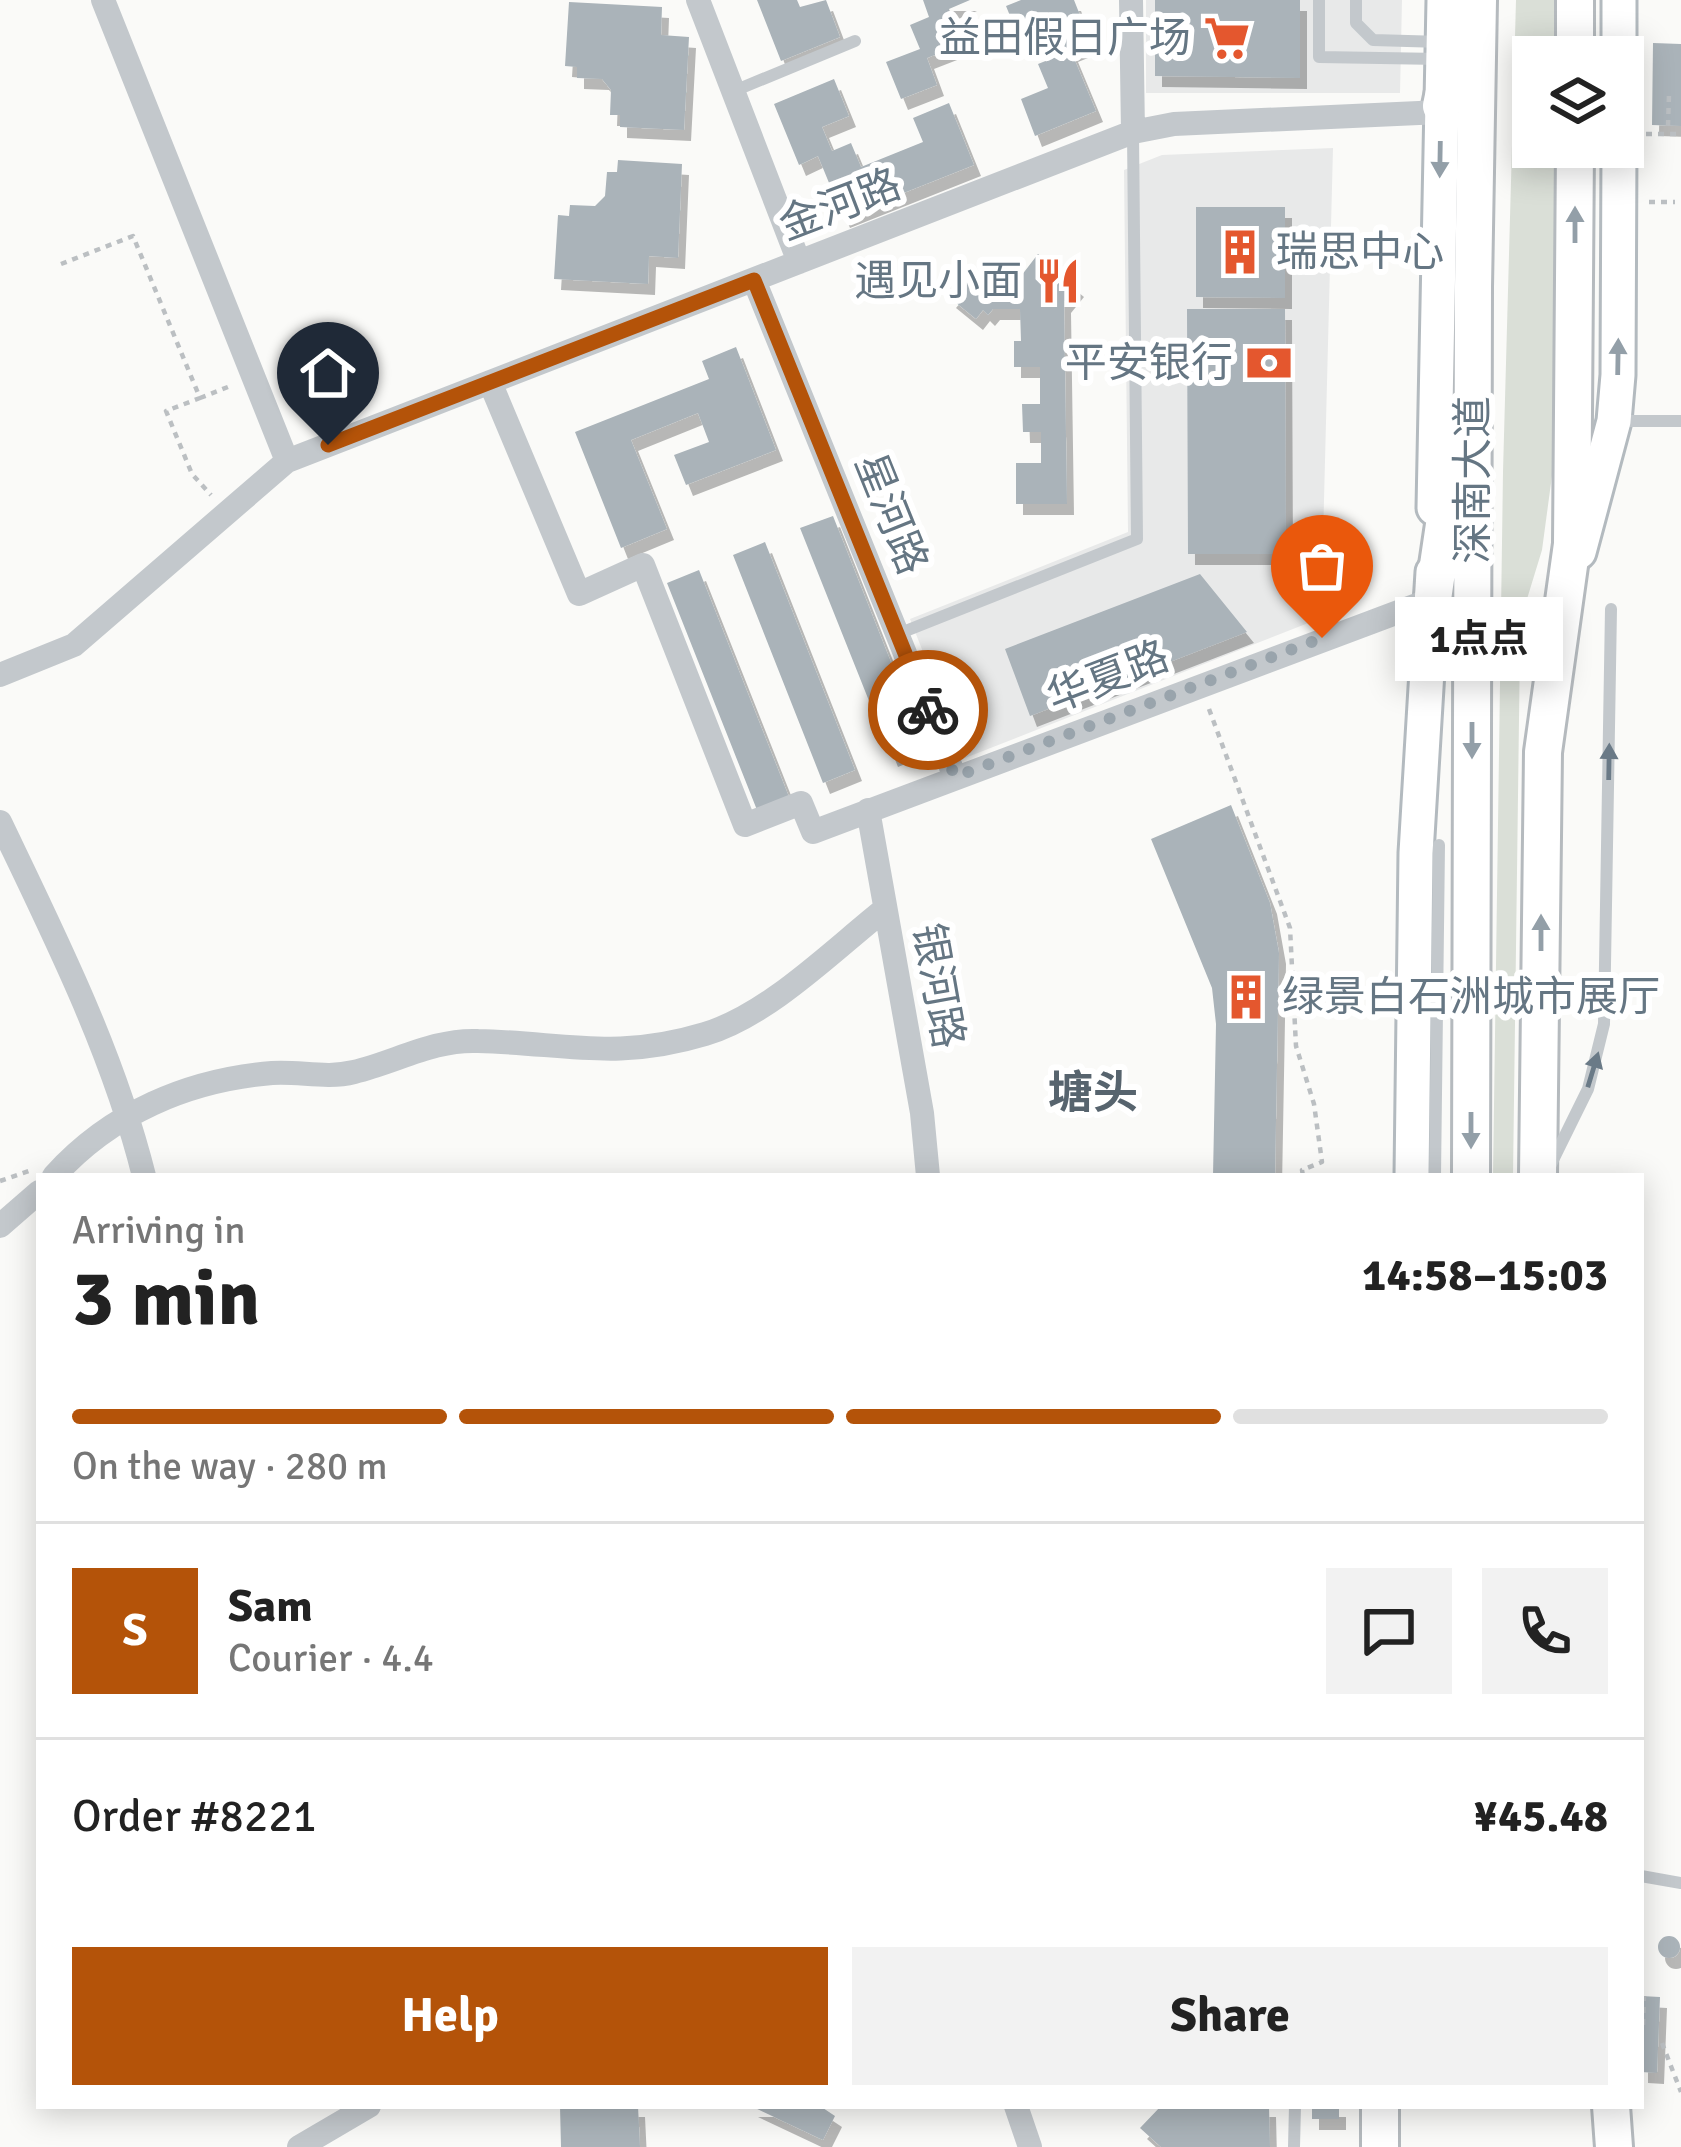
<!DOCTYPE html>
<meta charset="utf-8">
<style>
body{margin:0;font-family:Signika,"Noto Sans SC",sans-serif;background:#f2f2f2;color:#222;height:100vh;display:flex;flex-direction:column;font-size:45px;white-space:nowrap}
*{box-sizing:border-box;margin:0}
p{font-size:39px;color:#767676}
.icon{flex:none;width:66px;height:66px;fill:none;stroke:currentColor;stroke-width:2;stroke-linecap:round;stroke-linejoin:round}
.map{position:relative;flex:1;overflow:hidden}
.details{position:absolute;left:36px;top:1173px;width:1608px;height:936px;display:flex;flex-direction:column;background:#fff;border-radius:0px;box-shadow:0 6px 30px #0003}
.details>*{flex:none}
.tools{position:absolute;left:1512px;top:36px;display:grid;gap:24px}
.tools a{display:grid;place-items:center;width:132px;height:132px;border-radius:0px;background:#fff;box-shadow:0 6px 30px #0003;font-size:60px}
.pin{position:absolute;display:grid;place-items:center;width:102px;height:102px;color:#fff;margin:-123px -51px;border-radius:50% 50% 50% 0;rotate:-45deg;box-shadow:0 0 12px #0007}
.pin .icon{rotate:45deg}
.courier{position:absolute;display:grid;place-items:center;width:120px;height:120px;margin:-60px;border:9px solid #b45309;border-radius:50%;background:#fff;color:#222;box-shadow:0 3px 15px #0007}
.bubble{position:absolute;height:84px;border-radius:0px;background:#fff;box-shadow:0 6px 30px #0003;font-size:39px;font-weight:700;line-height:84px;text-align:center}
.summary em{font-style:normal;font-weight:700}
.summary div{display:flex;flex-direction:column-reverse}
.summary{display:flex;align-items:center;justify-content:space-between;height:204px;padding:0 36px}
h1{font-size:78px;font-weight:700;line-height:90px}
.bar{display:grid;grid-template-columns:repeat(4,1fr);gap:18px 12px;align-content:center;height:144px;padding:0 36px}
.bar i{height:15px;border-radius:9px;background:#e0e0e0}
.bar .selected{background:#b45309}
.bar p{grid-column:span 4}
.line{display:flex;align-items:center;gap:30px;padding:0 36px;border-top:3px solid #e0e0e0}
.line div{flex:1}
.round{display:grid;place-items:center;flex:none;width:126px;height:126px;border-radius:0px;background:#f2f2f2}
.primary-button{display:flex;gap:24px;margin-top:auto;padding:24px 36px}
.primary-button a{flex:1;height:138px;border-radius:0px;background:#b45309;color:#fff;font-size:48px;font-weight:700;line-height:138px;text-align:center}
.primary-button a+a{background:#f2f2f2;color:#222}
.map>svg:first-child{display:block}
.built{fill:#e8e9e9}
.green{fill:#dadfd7}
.building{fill:#aab3b9;filter:url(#shadow)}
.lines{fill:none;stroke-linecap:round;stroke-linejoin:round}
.secondary-casing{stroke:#b3babf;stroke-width:39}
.primary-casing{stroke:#b5babe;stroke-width:42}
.path{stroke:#bbbfc2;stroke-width:4.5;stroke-dasharray:6 6;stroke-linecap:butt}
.service{stroke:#c3c8cc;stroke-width:12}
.minor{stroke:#c3c8cc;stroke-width:24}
.secondary{stroke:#fff;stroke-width:33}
.primary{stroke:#fff;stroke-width:36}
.oneway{fill:#939fa8}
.oneway2{fill:#6a7a87}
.done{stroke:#99a4ac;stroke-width:12;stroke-dasharray:0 21.6}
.route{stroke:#b45309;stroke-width:15}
.labels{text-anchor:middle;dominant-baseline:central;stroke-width:12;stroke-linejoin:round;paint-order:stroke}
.poi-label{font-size:42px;fill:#657683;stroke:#fff;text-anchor:end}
.street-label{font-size:42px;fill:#657683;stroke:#fff}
.neighbourhood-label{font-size:45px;font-weight:bold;fill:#57646e;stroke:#fff}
</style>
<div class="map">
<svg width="1681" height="2147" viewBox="0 0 1681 2147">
<defs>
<filter id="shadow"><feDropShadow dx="7" dy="11" stdDeviation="0" flood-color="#0004"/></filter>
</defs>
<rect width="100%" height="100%" fill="#fafaf8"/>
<path class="built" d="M1146,0H1402L1400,93H1146Z
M1333,148L1321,618L965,758L910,619L1128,532L1124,170L1162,155Z"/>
<path class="green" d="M1516,0H1566L1565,57H1533V147H1564L1561,409L1542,550L1527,599L1520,644L1513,1176H1493L1503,472Z"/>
<path class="building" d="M757,0H797L800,7L826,0L840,37L781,61Z
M923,0H970L949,9L963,44L927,58L937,85L901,99L886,62L920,49L910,25L929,17Z
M1021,0H1074L1091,43L1071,51L1096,111L1035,136L1021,99L1048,88L1038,64L1058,56L1048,32L1021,43L1006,6Z
M1155,0H1300V78L1155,76Z
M569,2L662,7L661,35L689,37L684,130L620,127V115H610L611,90L602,79L577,78V67L565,66Z
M1653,43L1681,44V126L1652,125Z
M834,79L849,116L822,127L832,151L851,143L861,167L923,142L913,118L949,103L974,165L843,217L818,156L799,165L774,104Z
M618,160L682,164L678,258L649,256L648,284L554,279L558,215L569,216L570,205L595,206L605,196L607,172H617Z
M1196,207H1285V298L1196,297Z
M1038,254L1077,286L1064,302L1067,504H1016V463H1041V432H1023L1022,404H1040V367H1014V341H1021L1020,309H993L988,315L983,310L976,319L949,297L966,277L975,284L994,260L1018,280Z
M1187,309H1285L1286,554H1188Z
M736,347L776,450L686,485L674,455L709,442L698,413L631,440L667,529L621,548L575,432L709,379L702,361Z
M833,516L923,743L891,756L800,528Z
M765,542L855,770L823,783L733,555Z
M699,570L789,797L757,810L667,583Z
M1200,574L1247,632L1030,716L1005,649Z
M1231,805L1270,903L1279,953L1275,1176H1213L1216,1024L1212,988L1151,839Z
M1658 1947a11 11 0 1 1 22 0a11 11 0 1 1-22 0Z
M1641,1996L1660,1997L1657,2073L1641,2072Z
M560,2106H638L640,2147H561Z
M751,2106H820L835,2116L823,2140Z
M1161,2106H1269L1270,2147H1161L1140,2128Z
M1312,2106H1339V2119H1312Z"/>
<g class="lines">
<g class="secondary-casing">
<path id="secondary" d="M1619,57V0
M1434,508L1444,0
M1579,552L1614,421L1618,375L1619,147
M1412,1176L1416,853L1433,572"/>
</g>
<g class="primary-casing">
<path id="primary" d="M1575,57V0
M1441,106L1462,4
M1433,599L1454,457
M1471,1176L1473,287L1478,0
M1538,1176L1543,752L1572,544L1575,147
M1380,2106V2147
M1611,2106L1614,2147"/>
</g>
<path class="path" d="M1668,126L1669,94
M1646,134H1681
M1649,202H1675
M61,264L133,236L200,398L166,411L192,474L211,495
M200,398L233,385
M1209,709L1290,928L1296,1046L1314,1104L1322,1162L1302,1170L1303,1176
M0,1181L29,1171
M1643,2025L1644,1996
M1662,2043L1681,2092"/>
<path class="service" d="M1319,0V57L1441,59
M1356,0V23L1373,40L1442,42
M734,91L855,41
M1615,421H1681
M898,634L1137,539L1133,133
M1551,1164L1588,1089L1604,1024L1611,609
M1435,1176L1439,845
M1641,1876L1681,1883
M1294,2147L1295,2106"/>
<path class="minor" d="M103,0L287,461
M698,0L799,262
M1131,0L1133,132
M754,280L955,777
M490,382L579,594L643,565L745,825L801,803L813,832L1433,599
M0,675L74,645L287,461L1133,132L1174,124L1441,112
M868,810L922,1113L928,1176
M0,822C55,937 113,1052 144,1176
M54,1176C111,1113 188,1080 272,1073C300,1071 326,1079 354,1072C396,1062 434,1039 478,1041C565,1043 616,1061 705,1034C769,1015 833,950 885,909
M0,1226L39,1192
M1016,2106L1030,2147
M299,2147L369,2106"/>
<use href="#secondary" class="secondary"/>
<use href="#primary" class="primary"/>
</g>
<defs><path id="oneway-solid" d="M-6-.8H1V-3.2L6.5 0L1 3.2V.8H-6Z" transform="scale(3)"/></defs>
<g class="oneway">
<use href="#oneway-solid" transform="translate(1440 159) rotate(91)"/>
<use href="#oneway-solid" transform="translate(1575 225) rotate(-90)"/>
<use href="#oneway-solid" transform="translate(1618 357) rotate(-89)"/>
<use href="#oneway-solid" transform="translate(1472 740) rotate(90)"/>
<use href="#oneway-solid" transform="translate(1541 933) rotate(-90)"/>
<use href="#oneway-solid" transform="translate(1471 1130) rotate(90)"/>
</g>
<g class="oneway2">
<use href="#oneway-solid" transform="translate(1609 762) rotate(-89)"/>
<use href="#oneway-solid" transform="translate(1593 1070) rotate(-73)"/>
</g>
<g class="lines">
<path class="done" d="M928,710L955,777L1322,638"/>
<path class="route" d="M328,445L754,280L928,710"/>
</g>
<defs>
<g id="supermarket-bare" transform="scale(3.6)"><path d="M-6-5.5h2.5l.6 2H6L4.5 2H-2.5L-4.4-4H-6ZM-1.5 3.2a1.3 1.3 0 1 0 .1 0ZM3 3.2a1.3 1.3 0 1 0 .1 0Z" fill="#e4572e" stroke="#fff" stroke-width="2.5" paint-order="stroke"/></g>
<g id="building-bare" transform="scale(3.6)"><path d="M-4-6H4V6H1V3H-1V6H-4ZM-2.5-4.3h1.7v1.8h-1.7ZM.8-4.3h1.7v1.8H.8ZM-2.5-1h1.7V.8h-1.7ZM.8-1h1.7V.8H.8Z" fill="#e4572e" stroke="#fff" stroke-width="2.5" paint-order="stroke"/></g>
<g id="restaurant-bare" transform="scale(3.6)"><path d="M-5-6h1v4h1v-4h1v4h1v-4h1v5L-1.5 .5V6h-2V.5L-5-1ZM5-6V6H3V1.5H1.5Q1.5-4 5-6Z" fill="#e4572e" stroke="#fff" stroke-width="2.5" paint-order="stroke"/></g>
<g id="bank-bare" transform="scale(3.6)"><path d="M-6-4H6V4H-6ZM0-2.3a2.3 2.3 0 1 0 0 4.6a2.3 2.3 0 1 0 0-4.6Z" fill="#e4572e" stroke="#fff" stroke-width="2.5" paint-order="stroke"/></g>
</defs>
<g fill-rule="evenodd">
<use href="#supermarket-bare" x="1227" y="38"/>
<use href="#building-bare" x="1240" y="252"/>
<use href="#restaurant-bare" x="1058" y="281"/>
<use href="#bank-bare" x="1269" y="363"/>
<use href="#building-bare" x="1246" y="997"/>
</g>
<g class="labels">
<g class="poi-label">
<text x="1191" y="38">益田假日广场</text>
<text x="1276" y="252" text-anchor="start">瑞思中心</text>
<text x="1022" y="281">遇见小面</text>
<text x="1233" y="363">平安银行</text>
<text x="1282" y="997" text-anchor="start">绿景白石洲城市展厅</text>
</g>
<g class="street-label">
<text transform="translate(840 205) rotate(-21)">金河路</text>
<text transform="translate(1473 480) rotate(-90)">深南大道</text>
<text transform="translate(891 514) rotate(68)">星河路</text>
<text transform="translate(1108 677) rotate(-21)">华夏路</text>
<text transform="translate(938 986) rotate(80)">银河路</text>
</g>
<g class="neighbourhood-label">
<text x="1093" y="1093">塘头</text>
</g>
</g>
</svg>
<div class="tools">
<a><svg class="icon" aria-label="layers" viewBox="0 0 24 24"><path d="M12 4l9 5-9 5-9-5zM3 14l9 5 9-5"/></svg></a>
</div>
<div class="pin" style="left:1322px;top:638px;background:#ea580c"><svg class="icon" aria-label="bag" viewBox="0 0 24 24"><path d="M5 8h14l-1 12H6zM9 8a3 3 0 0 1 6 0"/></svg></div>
<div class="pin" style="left:328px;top:445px;background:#1f2937"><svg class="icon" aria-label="home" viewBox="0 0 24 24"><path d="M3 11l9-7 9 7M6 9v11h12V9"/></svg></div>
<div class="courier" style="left:928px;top:710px"><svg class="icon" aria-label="bike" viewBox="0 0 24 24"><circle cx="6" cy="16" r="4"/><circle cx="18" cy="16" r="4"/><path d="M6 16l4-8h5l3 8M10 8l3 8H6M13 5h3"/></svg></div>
<div class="bubble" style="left:1395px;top:597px;width:168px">1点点</div>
<section class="details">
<div class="summary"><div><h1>3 min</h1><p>Arriving in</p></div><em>14:58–15:03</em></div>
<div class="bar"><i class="selected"></i><i class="selected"></i><i class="selected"></i><i></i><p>On the way · 280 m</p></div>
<div class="line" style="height:216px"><b class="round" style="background:#b45309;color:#fff">S</b><div><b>Sam</b><p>Courier · 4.4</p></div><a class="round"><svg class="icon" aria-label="chat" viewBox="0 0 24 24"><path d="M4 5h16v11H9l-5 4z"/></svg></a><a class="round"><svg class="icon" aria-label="phone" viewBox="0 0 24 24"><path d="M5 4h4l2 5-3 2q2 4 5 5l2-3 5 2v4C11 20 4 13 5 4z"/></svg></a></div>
<div class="line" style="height:156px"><div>Order #8221</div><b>¥45.48</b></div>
<div class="primary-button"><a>Help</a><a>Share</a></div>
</section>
</div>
